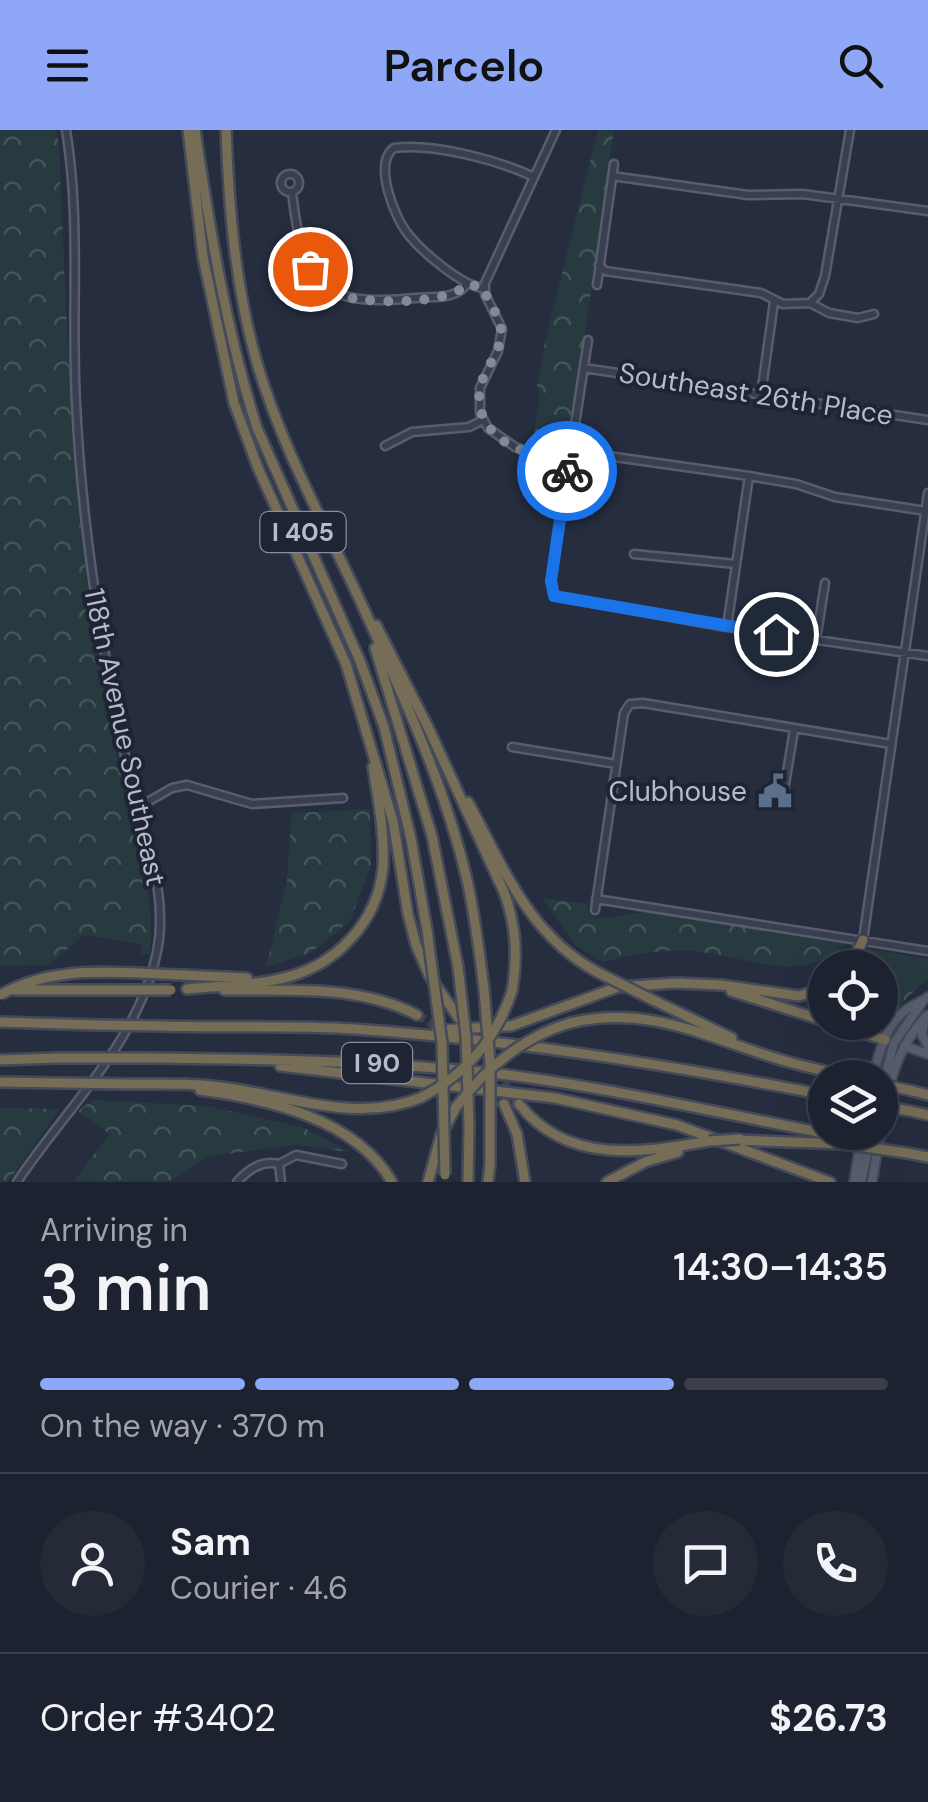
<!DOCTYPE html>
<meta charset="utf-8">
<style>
body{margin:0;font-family:"DM Sans",sans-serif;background:#252a37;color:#f1f3f6;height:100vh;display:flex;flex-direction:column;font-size:38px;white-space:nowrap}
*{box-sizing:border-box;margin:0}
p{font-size:32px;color:#a0a4aa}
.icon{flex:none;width:55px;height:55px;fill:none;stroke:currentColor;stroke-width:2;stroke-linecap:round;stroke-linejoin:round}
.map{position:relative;height:1052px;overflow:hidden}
.side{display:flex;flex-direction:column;background:#1c222f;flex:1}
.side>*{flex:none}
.tools{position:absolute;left:808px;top:820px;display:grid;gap:20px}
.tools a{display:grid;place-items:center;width:90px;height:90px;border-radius:50%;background:#1c222f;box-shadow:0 10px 40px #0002,0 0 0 2px #3a3f4b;font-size:50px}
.pin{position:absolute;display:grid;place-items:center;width:85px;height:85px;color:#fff;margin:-42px;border:5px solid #fff;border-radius:50%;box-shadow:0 2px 10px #0007}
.courier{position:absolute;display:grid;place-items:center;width:100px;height:100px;margin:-50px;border:8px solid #1a73e8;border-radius:50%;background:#fff;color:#222;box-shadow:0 2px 12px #0007}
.head em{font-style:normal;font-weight:600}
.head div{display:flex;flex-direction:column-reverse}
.head{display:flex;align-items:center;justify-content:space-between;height:170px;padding:0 40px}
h1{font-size:65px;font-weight:600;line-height:75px}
.bar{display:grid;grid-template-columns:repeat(4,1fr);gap:15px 10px;align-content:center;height:120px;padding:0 40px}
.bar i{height:12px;border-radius:8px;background:#3a3f4b}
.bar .current{background:#8ea8f7}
.bar p{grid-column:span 4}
.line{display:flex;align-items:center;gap:25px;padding:0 40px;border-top:2px solid #3a3f4b}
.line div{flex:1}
.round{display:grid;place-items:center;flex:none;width:105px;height:105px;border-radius:52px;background:#252a37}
header{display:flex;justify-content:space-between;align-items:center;height:130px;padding:0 40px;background:#8ea8f7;color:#111;font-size:45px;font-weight:600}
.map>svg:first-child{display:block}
.forest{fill:url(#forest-crowns)}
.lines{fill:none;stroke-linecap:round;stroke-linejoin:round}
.highway-tunnel{stroke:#3b4254;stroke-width:9;stroke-dasharray:9 4.5;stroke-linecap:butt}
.minor-casing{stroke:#575d6d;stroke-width:11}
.major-casing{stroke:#434858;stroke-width:12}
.highway-casing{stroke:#444a5a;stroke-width:14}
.minor{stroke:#393f4f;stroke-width:6}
.major{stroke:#575e6f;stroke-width:8}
.highway{stroke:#756d56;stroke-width:9}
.highway-bridge-casing{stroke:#444a5a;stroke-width:14;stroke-linecap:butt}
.highway-bridge{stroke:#756d56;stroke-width:9}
.done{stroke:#838999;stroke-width:10;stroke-dasharray:0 18}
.route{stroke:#1a73e8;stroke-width:12}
.labels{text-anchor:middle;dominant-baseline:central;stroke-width:8;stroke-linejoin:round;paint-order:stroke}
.shield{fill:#1e2434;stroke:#888e9d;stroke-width:2.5}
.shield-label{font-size:25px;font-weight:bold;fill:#b6bbca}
.street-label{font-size:28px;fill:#b6bbca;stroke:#1e2434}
.poi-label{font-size:28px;fill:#b6bbca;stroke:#1e2434;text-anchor:end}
</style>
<header><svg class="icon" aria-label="menu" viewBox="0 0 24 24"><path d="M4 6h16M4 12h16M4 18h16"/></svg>Parcelo<svg class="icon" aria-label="search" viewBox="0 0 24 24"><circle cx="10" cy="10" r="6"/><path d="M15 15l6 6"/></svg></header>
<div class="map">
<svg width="928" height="1052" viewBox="0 0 928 1052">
<defs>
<pattern id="forest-crowns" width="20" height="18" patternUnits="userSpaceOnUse" patternTransform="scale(2.5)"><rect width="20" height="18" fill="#273a40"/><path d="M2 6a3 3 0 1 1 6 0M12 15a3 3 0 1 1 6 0" fill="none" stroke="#44555a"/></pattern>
</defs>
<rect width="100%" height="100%" fill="#252d3f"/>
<path class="forest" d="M0,0H56L59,16C67,186 70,357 98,525C106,576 117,630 130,681C143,728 155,774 150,823L141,825L142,814L83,805L49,835L0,836Z
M598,0H614L570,308L556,372L523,367L540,269L537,256L545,212Z
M370,679L371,736L350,791L310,823L266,837L287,750L291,683Z
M542,768L587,774L588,782L597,789L651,781L847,813C797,858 750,825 690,821C660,819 632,825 603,832L575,815Z
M870,819L928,829V850C908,862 896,886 880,896C872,901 864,897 857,893L880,892V838L855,837L863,823Z
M93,970L207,976L302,997L350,1022L296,1015L209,1026L169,1052H73L109,1004L78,981Z
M0,978L60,979L8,1052H0Z"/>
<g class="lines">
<path class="highway-tunnel" d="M417,885C455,905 487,934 504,974
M496,942L519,974"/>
<g class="minor-casing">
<path id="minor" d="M556,0L485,153V164L502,199L498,221L480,258V283L488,298L515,317L535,324H594L749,346L796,354L835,367L926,381
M281 53a9 9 0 1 1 18 0a9 9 0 1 1-18 0Z
M612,46L748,65L803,64L928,81
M292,62C303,157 319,177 416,168C435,166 455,170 467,154
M599,135L605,141L761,163L783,174L810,173L829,183L858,188L874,184
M597,155L614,34
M484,158C463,157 422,122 408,104C394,87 373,33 394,18C433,13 498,30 534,47
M810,173L819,164L825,146L850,0
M588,210L551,451L554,466L721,496L928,526
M584,238L928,290
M761,265L774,172
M385,316L412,302L469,297L483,290
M634,424L736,434
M727,497L749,346
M816,510L825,453
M512,617L616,634
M782,672L794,600
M137,678L172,658L187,655L252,674L343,668
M596,769L928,821
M595,780L624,583L630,574L643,573L891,614
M863,810L928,363
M279,1034L296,1025L342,1034
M279,1034L281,1052
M17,1052C67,977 138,913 157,822C169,762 144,710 131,653C102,526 82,401 76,272C71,182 81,89 66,0
M237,1052C248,1040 261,1030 279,1034"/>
</g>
<g class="major-casing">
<path id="major" d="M924,893L922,905L928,916
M904,916L928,924
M873,948C878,925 886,894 906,880C912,875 921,872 928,867
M880,964L894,913L923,871
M854,1052L862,1002
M861,1052L872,1002
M872,1052C882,998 885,925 928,885"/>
</g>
<g class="highway-casing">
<path id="highway" d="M188,0L203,127L234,273L258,338L346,534L393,691L408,784L416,815L429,845L460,890
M195,0C210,100 226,201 257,298L360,531L384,597L411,709L427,800
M226,0C229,78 235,157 257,233C282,319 326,396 363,477C402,564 444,653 466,746C475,783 479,821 484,859
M376,495L427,595L504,762C516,795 518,825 512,861
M375,518L432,706L458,837
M468,672C504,738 528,804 597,842
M849,838L863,810
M182,845L247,848
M187,859C217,856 250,856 279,849C334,838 378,793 383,737C385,704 378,669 373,637
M224,860C289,861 357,854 417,885
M731,861L825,891
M653,870L732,908
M0,892L97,895
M830,892L885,910
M570,893C647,875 701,905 772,927C799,936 827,941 854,948
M163,896C226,898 291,895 354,899C513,910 669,935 825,965
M437,900L511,896L618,857L676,853L721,855L799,866L825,858
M149,928C266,929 383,931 500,944C615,958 730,986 845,1007
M0,930L55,928
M280,936L555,968L677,995L830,1052
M127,954C161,954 195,953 228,958C293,967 357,993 420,968
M200,960C267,969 356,989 392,1052
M913,961L928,965
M504,974L517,1004L525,1052
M519,974C567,1035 641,1023 709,1011
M910,981L928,985
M736,1010L843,1014
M907,1023L928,1027
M428,1052L441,1005L456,977
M468,1052L469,996
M488,1052L490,1034
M607,1052L645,1032L678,1022"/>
</g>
<use href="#minor" class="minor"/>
<use href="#major" class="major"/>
<use href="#highway" class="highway"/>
<g class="highway-bridge-casing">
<path id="highway-bridge" d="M427,800L442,913L445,1045
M458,837L466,906L469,996
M597,842L653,870
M484,859L490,933V1034
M14,860H171
M0,865C57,833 120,843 182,845
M97,895L163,896
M55,928H149
M0,952L127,954
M880,954L913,961
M420,968C466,944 496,910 512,861
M880,976L910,981
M456,977C486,938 522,907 570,893
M709,1011L740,1009
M843,1014L907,1023"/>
</g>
<use href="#highway-bridge" class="highway-bridge"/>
</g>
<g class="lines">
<path class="done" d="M310,139C316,148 321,157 331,162C356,175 450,176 467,154L484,158C487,173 501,186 501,201C502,220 488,234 482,251C470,287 498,316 532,323C545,325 558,323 571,322L567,341"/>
<path class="route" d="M567,341L551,451L554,466L776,504"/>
</g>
<defs>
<g id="civic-bare" transform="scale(2.7)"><path d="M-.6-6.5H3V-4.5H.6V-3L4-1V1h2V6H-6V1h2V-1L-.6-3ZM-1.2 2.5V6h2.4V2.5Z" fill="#5c6f8a" stroke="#1e2434" stroke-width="2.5" paint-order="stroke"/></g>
</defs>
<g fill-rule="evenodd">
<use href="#civic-bare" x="775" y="661"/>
</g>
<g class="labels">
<g class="shield">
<rect x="260.5" y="382" width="85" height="40" rx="8"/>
<rect x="342" y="913" width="70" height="40" rx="8"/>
</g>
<g class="shield-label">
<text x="303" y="402">I 405</text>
<text x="377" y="933">I 90</text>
</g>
<g class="street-label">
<text transform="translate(756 264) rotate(9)">Southeast 26th Place</text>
<text transform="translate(125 607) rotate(78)">118th Avenue Southeast</text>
</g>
<g class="poi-label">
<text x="747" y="661">Clubhouse</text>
</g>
</g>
</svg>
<div class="tools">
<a><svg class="icon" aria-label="locate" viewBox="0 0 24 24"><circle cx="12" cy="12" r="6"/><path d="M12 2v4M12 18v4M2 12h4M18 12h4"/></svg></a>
<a><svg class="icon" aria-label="layers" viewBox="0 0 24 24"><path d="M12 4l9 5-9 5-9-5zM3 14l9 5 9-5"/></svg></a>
</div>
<div class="pin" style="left:310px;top:139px;background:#ea580c"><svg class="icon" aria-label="bag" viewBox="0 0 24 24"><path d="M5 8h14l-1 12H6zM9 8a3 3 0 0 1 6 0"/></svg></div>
<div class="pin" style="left:776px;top:504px;background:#1f2937"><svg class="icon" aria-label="home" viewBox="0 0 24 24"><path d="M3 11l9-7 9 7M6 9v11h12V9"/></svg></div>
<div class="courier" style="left:567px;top:341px"><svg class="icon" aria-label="bike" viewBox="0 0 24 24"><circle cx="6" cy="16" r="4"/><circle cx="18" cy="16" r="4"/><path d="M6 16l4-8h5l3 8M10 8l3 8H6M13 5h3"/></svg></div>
</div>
<section class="side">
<div class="head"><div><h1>3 min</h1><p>Arriving in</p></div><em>14:30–14:35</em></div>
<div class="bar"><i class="current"></i><i class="current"></i><i class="current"></i><i></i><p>On the way · 370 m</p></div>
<div class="line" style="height:180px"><a class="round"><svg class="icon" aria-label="person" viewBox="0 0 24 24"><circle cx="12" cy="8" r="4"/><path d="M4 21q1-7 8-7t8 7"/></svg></a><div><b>Sam</b><p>Courier · 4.6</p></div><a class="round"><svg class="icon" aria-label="chat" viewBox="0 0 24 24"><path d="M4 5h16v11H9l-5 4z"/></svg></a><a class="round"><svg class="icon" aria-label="phone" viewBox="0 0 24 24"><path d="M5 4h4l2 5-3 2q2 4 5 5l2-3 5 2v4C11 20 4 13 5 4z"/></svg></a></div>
<div class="line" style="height:130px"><div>Order #3402</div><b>$26.73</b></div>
</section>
